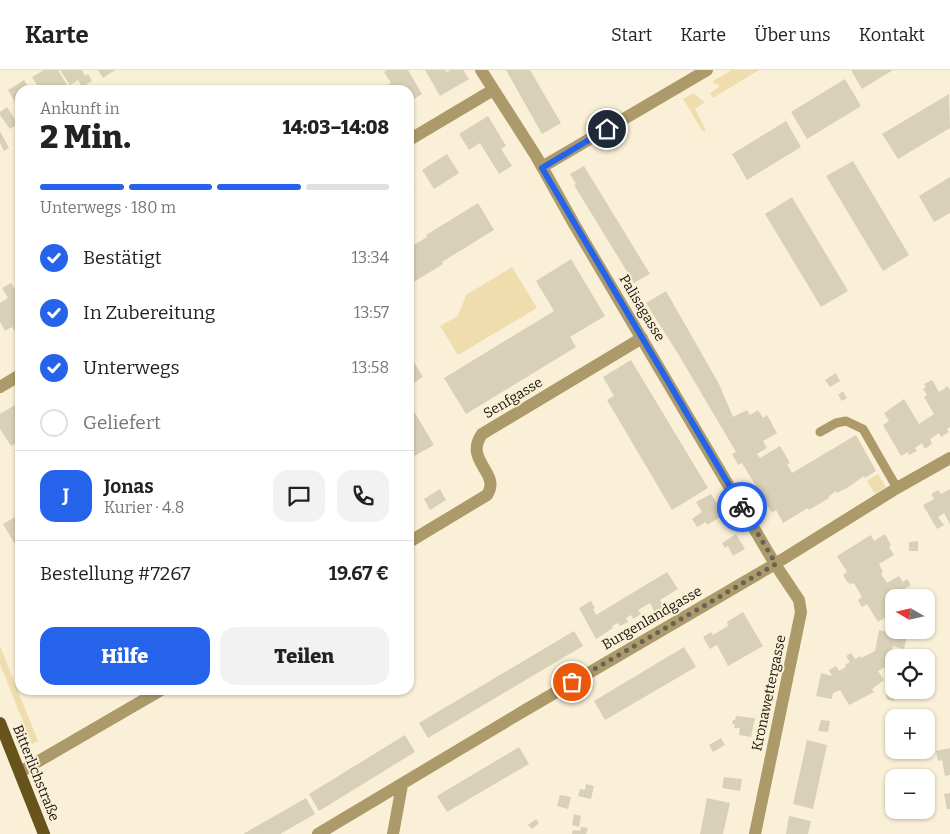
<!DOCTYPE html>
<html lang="de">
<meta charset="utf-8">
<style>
body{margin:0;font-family:Bitter,serif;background:#f2f2f2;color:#222;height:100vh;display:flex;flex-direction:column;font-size:19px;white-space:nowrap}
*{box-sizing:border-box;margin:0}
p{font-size:16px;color:#767676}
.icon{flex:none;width:28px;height:28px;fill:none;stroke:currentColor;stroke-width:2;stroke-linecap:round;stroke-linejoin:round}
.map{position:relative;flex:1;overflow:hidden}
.sheet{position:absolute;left:15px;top:15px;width:399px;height:610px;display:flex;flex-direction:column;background:#fff;border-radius:15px;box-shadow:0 1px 4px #0004}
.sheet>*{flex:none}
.needle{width:32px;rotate:279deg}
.tools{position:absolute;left:885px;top:519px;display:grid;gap:10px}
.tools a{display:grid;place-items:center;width:50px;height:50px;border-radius:10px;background:#fff;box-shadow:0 1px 4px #0004;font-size:25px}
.pin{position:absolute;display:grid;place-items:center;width:42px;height:42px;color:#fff;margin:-21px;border:2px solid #fff;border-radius:50%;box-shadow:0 1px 5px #0007}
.courier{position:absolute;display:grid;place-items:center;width:50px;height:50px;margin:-25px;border:4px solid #2563eb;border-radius:50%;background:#fff;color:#222;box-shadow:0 1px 6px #0007}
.summary em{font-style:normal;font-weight:800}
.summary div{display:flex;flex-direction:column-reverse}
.summary{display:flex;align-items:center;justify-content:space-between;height:85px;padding:0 25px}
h1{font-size:32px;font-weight:800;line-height:38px}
.bar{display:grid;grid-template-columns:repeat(4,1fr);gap:8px 5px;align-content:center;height:60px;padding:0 25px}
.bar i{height:6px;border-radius:4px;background:#e0e0e0}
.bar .on{background:#2563eb}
.bar p{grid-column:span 4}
.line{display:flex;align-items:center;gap:12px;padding:0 25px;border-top:1px solid #e0e0e0}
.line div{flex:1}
.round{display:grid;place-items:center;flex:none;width:52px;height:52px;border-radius:15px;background:#f2f2f2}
ol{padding:0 25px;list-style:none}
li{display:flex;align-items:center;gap:15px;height:55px}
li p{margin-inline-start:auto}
li .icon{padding:5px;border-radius:50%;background:#2563eb;color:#fff;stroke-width:4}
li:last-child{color:#767676}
li i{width:28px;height:28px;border:2px solid #e0e0e0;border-radius:50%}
.button{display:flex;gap:10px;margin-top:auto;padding:10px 25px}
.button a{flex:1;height:58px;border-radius:15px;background:#2563eb;color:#fff;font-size:20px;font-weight:800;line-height:58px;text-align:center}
.button a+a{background:#f2f2f2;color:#222}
header{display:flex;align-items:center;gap:30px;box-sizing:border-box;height:70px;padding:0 25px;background:#fff;border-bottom:1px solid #e0e0e0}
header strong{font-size:24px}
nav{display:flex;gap:28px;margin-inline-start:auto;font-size:18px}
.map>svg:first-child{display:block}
.green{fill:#efddae}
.building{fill:#d9d0b8}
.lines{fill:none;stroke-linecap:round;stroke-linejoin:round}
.lane{stroke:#ac9a6a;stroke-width:9}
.street{stroke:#ac9a6a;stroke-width:12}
.primary{stroke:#67531c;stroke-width:12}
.done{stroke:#676253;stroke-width:5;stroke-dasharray:0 9}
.route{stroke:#2563eb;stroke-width:6}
.labels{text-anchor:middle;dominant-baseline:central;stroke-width:4;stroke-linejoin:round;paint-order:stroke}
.street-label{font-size:14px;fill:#18150c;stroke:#faf0d8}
</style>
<header>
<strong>Karte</strong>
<nav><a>Start</a><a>Karte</a><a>Über uns</a><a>Kontakt</a></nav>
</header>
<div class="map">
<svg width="950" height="764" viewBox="0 0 950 764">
<rect width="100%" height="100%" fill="#faf0d8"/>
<path class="green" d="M732,0H759L713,28L710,23L719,17L716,13L714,14L713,11Z
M693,23L705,32L695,39L706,60L703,62L683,29Z
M512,197L537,238L458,285L440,256L458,246L466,225Z
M878,404L886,417L875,424L867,411Z
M0,576L38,671L32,674L0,594Z"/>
<path class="building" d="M44,0H58L70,20H40L32,7Z
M60,0H82L85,6L88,4L92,11L82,17L78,10L70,15Z
M98,0H115L103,8Z
M387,0H408L422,24L409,32V20H379L391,13L384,2Z
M425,0H445L447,2L451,0H463L469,9L440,26Z
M506,0H530L561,53L542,64Z
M851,0H893L862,19Z
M845,9L861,36L807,69L791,42Z
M24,10L30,20H20V41L8,20Z
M949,24L950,58L898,89L882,64Z
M7,37L18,54L10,59L0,45V42Z
M488,46L506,76L501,79L512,96L499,104L480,73L469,80L459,64Z
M786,51L801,77L747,110L732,84Z
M0,61L9,78L4,81L0,73Z
M447,84L459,103L434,119L422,100Z
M853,91L909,185L883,201L826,106Z
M584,96L650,204L634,213L574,115L576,114L570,104Z
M409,107L415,117L409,122Z
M950,107V143L934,152L919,126Z
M792,127L848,221L821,237L765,144Z
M478,133L494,160L442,192L443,194L409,215V178L427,167L426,165Z
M571,189L605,246L570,267L576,277L466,344L444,308L554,241L536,211Z
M11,213L20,228V270L12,257L5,261L0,252V233L8,228L2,218Z
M666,221L719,314L733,347L747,340L750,345L758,340L763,348L767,345L777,363L763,371L767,378L757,384L760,388L780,376L790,393L787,394L792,403L856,365L876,401L865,408L864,406L847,418L837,423L836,421L828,427L829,428L809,440L808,438L783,453L776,440L772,443L742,393L738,395L732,384L736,382L680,287L646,233Z
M409,284L423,307L409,316Z
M631,290L708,418L672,440L607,330L614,326L603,307Z
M836,303L840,311L830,317L825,310Z
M932,310L939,322L948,316L950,320V357L947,359L949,362L941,367L939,363L930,369L932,374L925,379L922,373L915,378L917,381L909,385L908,382L901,386L883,355L889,351L884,343L904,329L919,354L934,344L924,327L927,325L923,319L926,317L924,314Z
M843,321L847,328L842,331L838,325Z
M20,332V371L11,376L0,359V344Z
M409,333L434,375L409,389Z
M440,419L446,430L430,440L424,429Z
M950,419V454L944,443L938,447L944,455L937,459L923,435L934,429L931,424L938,420L941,424Z
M711,424L724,445L707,455L706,452L697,457L692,449L702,442L696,432Z
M20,444V483L3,454Z
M736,464L745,479L733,486L728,476L725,478L722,473Z
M885,464L891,475L889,477L894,485L879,494L883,502L881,504L887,513L899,506L903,512L907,509L911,515L901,521L900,524L902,528H894V542L878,552L867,534L862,537L858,530L862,527L854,513L852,514L848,513L843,505L847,502L837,486L871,465L874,471Z
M918,471V481H909V472Z
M667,502L678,519L660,530L664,537L655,543L650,533L638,540L641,544L633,549L631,545L626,548L628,552L620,556L618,553L612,556L613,558L596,569L579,538L591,531L595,538L593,539L596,545Z
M743,542L763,576L728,596L717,575L710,579L703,567L711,562L713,565L728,556L727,552Z
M879,560L907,566L904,579L893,576L890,591L894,590V606L887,607L885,597L878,601L884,610L872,619L874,622L849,635L840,620L833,623L832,629L816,626L821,603L832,606L829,600L836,596L839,601L846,597L845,595L850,592L846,586L851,583L855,589L860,586L861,588L875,581Z
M574,561L583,576L428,668L419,653Z
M684,577L696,597L605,650L594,631Z
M888,617L897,620L894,631L887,629L886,624Z
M736,646L755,648L751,667L739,665L740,658H734L735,654H732L733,650H735Z
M821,650L830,651L828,662L818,661Z
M405,665L415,682L319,741L309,724Z
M721,668L725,675L713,682L709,675Z
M807,670L827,675L813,739L793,734Z
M519,677L529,694L447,742L437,726Z
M950,678V705L945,706L942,690L938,691L936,681Z
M888,701H897V708H894V712H885Z
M724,707L742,709L740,721L722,718Z
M586,714L594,716L591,729L578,726L580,719L585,720Z
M950,723V739H947L944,724Z
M560,725L571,727L568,739L557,736Z
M306,728L315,744L280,764H243Z
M707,728L730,733L723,764H700Z
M574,744L581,746L579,757L572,755Z
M789,746L811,751L808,764H786Z
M536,749L539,753L532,759L528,755Z
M581,757L588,758L586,764H572L573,760L580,761Z"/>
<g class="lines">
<path class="lane" d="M820,362L836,353L846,351L863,359L897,418"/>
<path class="street" d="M481,0L536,86L574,154L775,494L799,530L801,542L755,764
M409,70L493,20
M542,97L707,0
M0,317L20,305
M409,472L487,425C502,403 463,391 482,364L642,268
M20,702L161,620
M318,764L522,642L775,494L897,418L950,388
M393,764L402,715"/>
<path class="primary" d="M0,653L44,764"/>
</g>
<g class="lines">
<path class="done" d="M572,612L776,494L742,437"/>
<path class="route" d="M607,59L542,98L742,437"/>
</g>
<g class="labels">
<g class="street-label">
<text transform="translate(642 238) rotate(59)">Palisagasse</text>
<text transform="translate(513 328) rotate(-31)">Senfgasse</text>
<text transform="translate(652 548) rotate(-30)">Burgenlandgasse</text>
<text transform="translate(769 623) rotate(-78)">Kronawettergasse</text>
<text transform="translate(36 703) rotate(68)">Bitterlichstraße</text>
</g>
</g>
</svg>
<div class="tools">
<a><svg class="needle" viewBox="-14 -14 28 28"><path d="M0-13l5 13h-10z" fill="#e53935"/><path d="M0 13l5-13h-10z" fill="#767676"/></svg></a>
<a><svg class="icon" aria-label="locate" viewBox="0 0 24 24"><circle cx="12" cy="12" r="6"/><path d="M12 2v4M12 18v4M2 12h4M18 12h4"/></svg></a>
<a>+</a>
<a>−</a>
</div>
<div class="pin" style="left:572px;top:612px;background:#ea580c"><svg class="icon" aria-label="bag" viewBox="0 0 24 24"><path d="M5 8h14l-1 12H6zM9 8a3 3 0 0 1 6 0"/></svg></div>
<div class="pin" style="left:607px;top:59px;background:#1f2937"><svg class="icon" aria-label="home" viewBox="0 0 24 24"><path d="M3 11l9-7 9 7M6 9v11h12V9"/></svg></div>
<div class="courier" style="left:742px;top:437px"><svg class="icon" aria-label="bike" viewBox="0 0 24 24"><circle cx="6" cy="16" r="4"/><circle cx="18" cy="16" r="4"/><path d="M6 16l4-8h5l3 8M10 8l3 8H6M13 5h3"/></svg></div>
<section class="sheet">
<div class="summary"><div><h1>2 Min.</h1><p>Ankunft in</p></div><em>14:03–14:08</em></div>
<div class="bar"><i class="on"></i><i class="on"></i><i class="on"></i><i></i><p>Unterwegs · 180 m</p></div>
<ol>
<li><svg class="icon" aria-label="check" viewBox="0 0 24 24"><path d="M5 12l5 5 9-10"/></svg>Bestätigt<p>13:34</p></li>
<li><svg class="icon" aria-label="check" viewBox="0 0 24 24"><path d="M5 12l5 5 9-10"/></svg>In Zubereitung<p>13:57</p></li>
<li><svg class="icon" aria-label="check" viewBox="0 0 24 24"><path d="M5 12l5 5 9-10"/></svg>Unterwegs<p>13:58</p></li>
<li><i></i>Geliefert</li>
</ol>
<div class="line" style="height:90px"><b class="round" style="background:#2563eb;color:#fff">J</b><div><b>Jonas</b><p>Kurier · 4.8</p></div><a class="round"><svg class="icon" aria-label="chat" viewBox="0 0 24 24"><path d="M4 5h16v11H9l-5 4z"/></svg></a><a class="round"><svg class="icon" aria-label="phone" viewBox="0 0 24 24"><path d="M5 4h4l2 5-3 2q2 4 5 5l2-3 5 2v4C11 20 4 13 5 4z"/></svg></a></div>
<div class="line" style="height:65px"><div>Bestellung #7267</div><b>19.67 €</b></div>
<div class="button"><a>Hilfe</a><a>Teilen</a></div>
</section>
</div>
